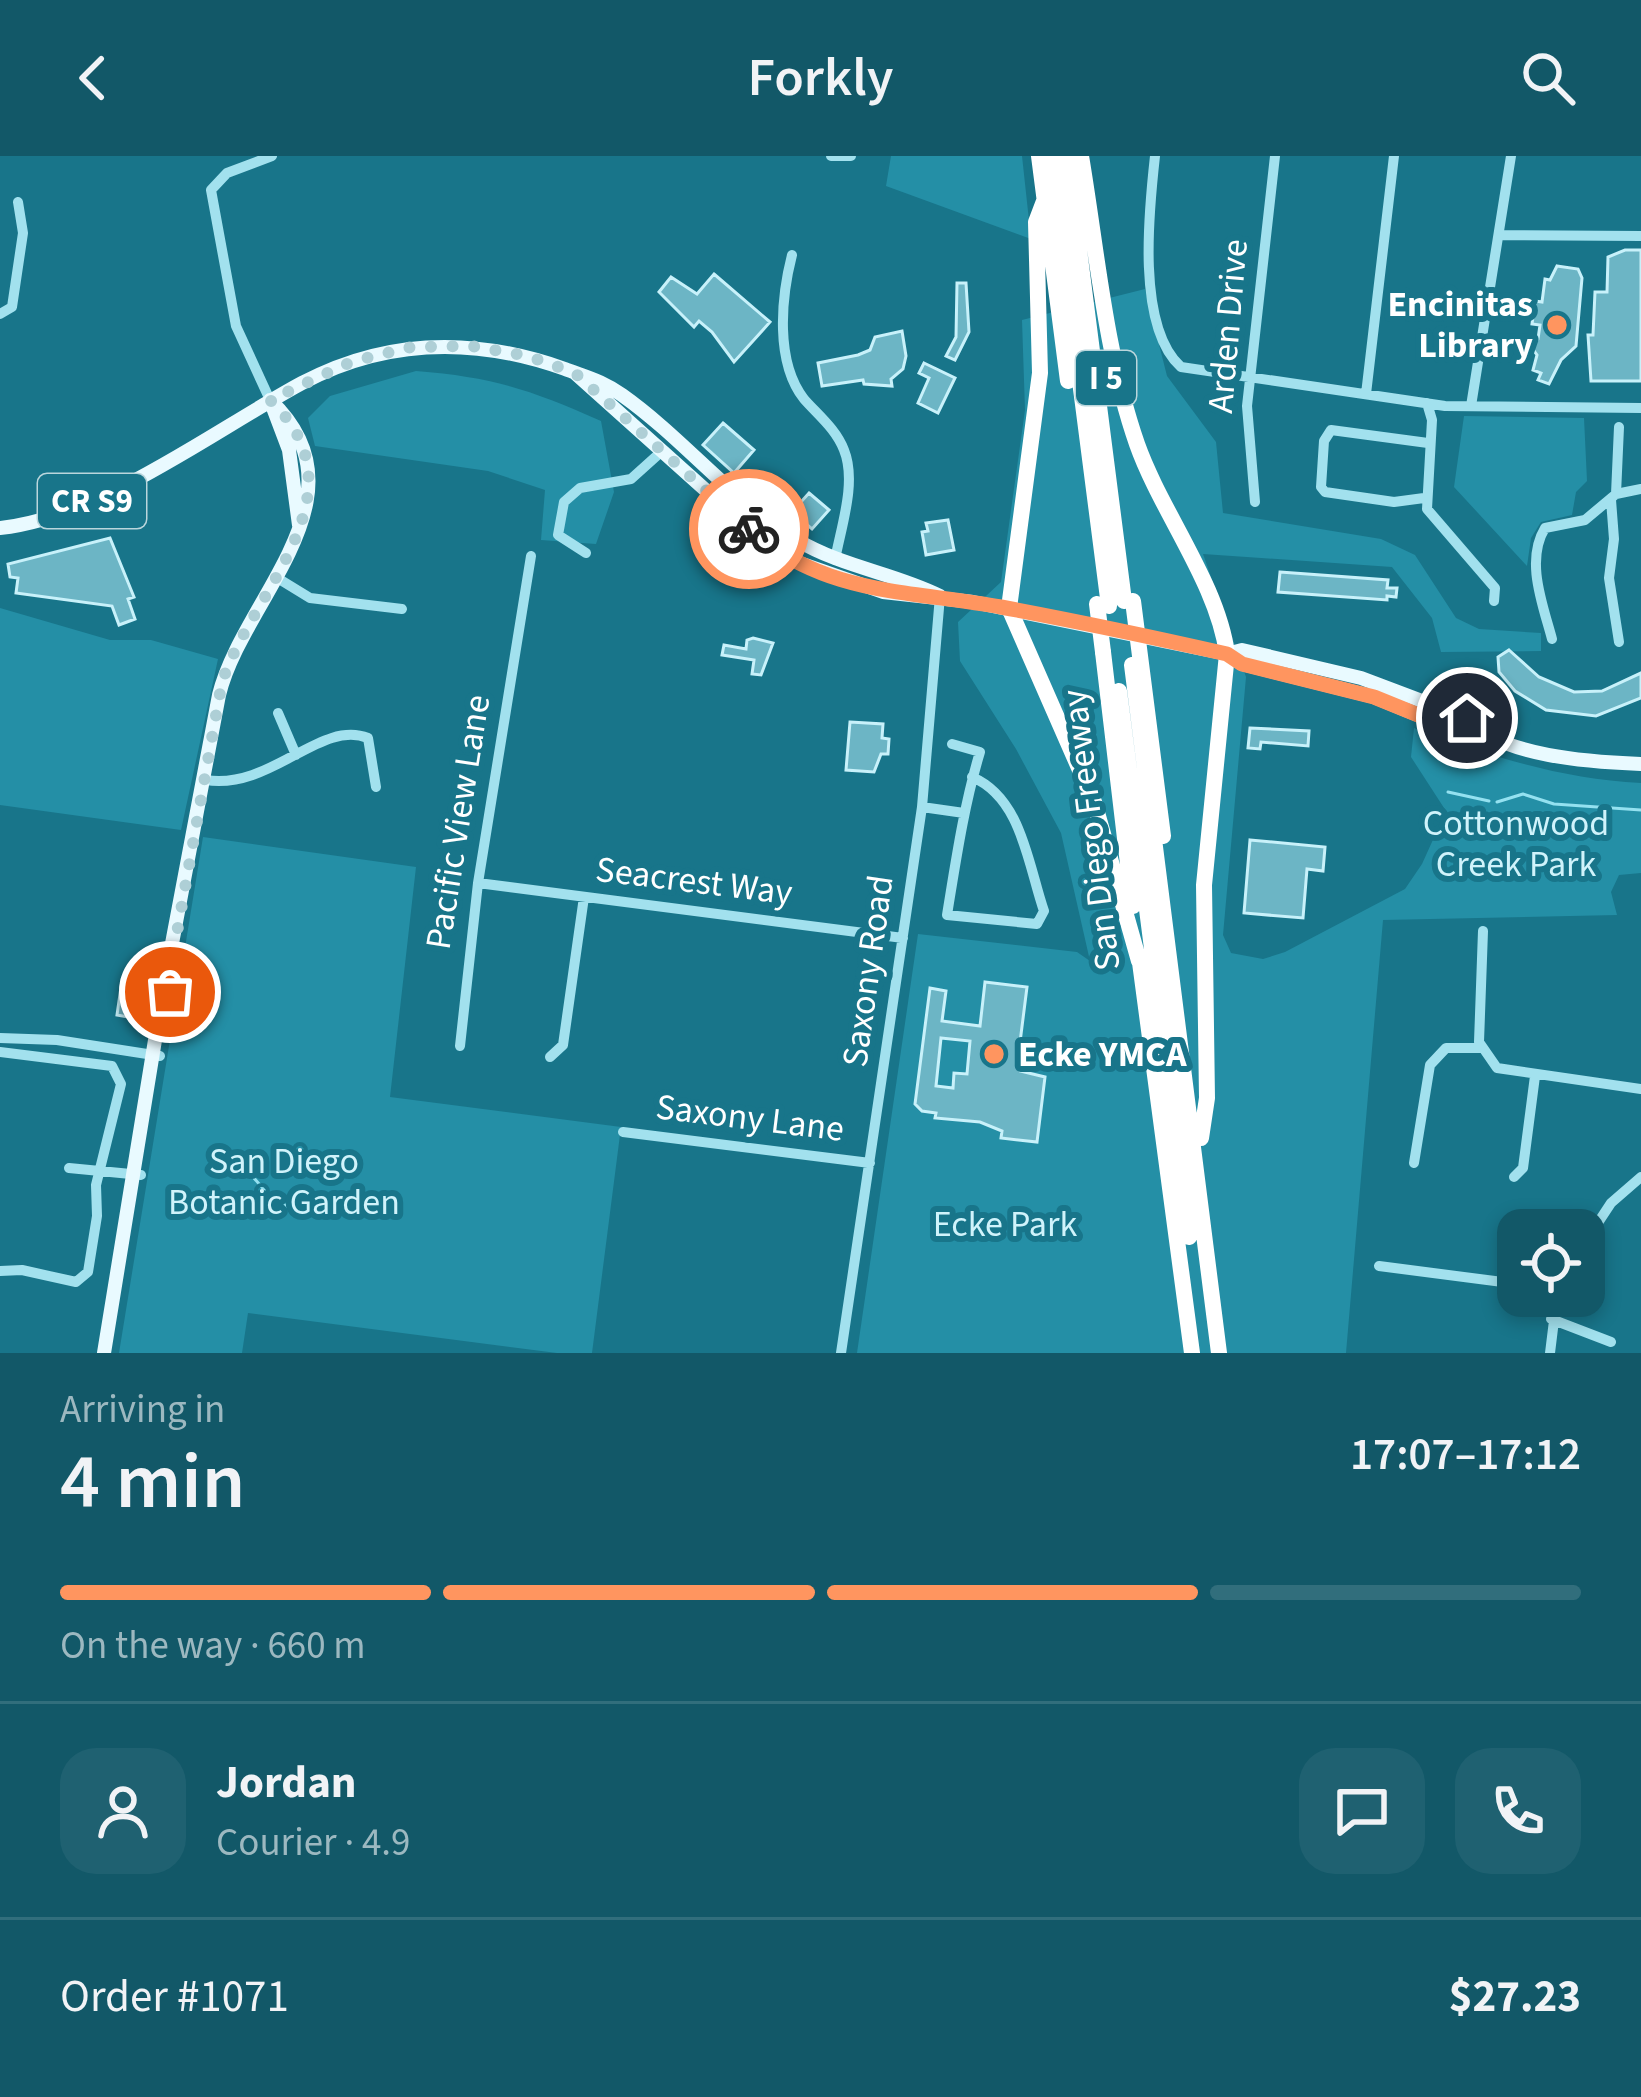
<!DOCTYPE html>
<meta charset="utf-8">
<style>
body{margin:0;font-family:"Source Sans 3",sans-serif;background:#1f6171;color:#f1f3f6;height:100vh;display:flex;flex-direction:column;font-size:45px;white-space:nowrap}
*{box-sizing:border-box;margin:0}
p{font-size:39px;color:#9cb8c0}
.icon{flex:none;width:66px;height:66px;fill:none;stroke:currentColor;stroke-width:2;stroke-linecap:round;stroke-linejoin:round}
.map{position:relative;height:1197px;overflow:hidden}
.drawer{display:flex;flex-direction:column;background:#125868;flex:1}
.drawer>*{flex:none}
.fabs{position:absolute;left:1497px;top:1053px;display:grid;gap:24px}
.fabs a{display:grid;place-items:center;width:108px;height:108px;border-radius:24px;background:#125868;box-shadow:0 6px 18px #0003;font-size:60px}
.pin{position:absolute;display:grid;place-items:center;width:102px;height:102px;color:#fff;margin:-51px;border:6px solid #fff;border-radius:50%;box-shadow:0 3px 12px #0007}
.courier{position:absolute;display:grid;place-items:center;width:120px;height:120px;margin:-60px;border:9px solid #ff955f;border-radius:50%;background:#fff;color:#222;box-shadow:0 3px 15px #0007}
.headline em{font-style:normal;font-weight:600}
.headline div{display:flex;flex-direction:column-reverse}
.headline{display:flex;align-items:center;justify-content:space-between;height:204px;padding:0 60px}
h1{font-size:78px;font-weight:600;line-height:90px}
.bar{display:grid;grid-template-columns:repeat(4,1fr);gap:18px 12px;align-content:center;height:144px;padding:0 60px}
.bar i{height:15px;border-radius:9px;background:#316e7c}
.bar .selected{background:#ff955f}
.bar p{grid-column:span 4}
.line{display:flex;align-items:center;gap:30px;padding:0 60px;border-top:3px solid #316e7c}
.line div{flex:1}
.round{display:grid;place-items:center;flex:none;width:126px;height:126px;border-radius:36px;background:#1f6171}
header{display:flex;justify-content:space-between;align-items:center;height:156px;padding:0 60px;background:#125868;font-size:54px;font-weight:600}
.map>svg:first-child{display:block}
.green{fill:#248fa6}
.lines{fill:none;stroke-linecap:round;stroke-linejoin:round}
.stream{stroke:#94e1f0;stroke-width:3}
.building{fill:#6cb5c5;stroke:#c8f1fa;stroke-width:3;fill-rule:evenodd}
.minor{stroke:#a2e1ee;stroke-width:10}
.major{stroke:#e9faff;stroke-width:14}
.highway{stroke:#fff;stroke-width:16}
.highway-bridge{stroke:#fff;stroke-width:16}
.done{stroke:#aecfd6;stroke-width:12;stroke-dasharray:0 21.6}
.route{stroke:#ff955f;stroke-width:15}
.poi-dot{fill:#ff955f;stroke:#18758a;stroke-width:4.5}
.labels{text-anchor:middle;dominant-baseline:central;stroke-width:12;stroke-linejoin:round;paint-order:stroke}
.shield{fill:#18758a;stroke:#bad6dc;stroke-width:3}
.shield-label{font-size:33px;font-weight:bold;fill:#fff}
.poi-label{font-size:36px;font-weight:bold;fill:#fff;stroke:#18758a;text-anchor:end}
.street-label{font-size:36px;fill:#fff;stroke:#18758a}
.park-label{font-size:36px;fill:#d0f3fb;stroke:#18758a}
</style>
<header><svg class="icon" aria-label="back" viewBox="0 0 24 24"><path d="M15 5l-7 7 7 7"/></svg>Forkly<svg class="icon" aria-label="search" viewBox="0 0 24 24"><circle cx="10" cy="10" r="6"/><path d="M15 15l6 6"/></svg></header>
<div class="map">
<svg width="1641" height="1197" viewBox="0 0 1641 1197">
<rect width="100%" height="100%" fill="#18758a"/>
<path class="green" d="M891,0H1022L1031,83L886,30Z
M1145,133L1167,220L1216,286L1223,357L1381,383L1415,399L1456,462L1479,473L1541,477V495L1441,496L1432,462L1392,411L1203,398L1246,521L1223,779L1231,797L1263,803L1285,796L1405,733L1422,708L1446,655L1411,601L1414,572C1490,600 1560,623 1641,627V717L1619,719L1611,736L1617,759L1383,764L1346,1197H857L918,778L1077,796L1090,805L1061,677L1016,593L960,505L958,466L1001,426L1025,254L1022,164Z
M416,215C493,221 531,234 601,265L614,336L596,388L541,384L545,334L488,315L315,290L308,262L330,240Z
M1464,260L1584,262L1587,325L1576,336L1572,359L1541,366L1531,382L1527,410L1454,331Z
M0,452L110,484H151L218,503L181,674L0,649Z
M203,681L416,711L390,941L621,971L592,1197H557L248,1157L242,1197H119Z"/>
<g class="lines">
<path class="stream" d="M1448,636L1489,645
M1497,646L1523,638L1554,648L1641,654
M242,1008L266,1036L298,1058"/>
</g>
<path class="building" d="M1625,94H1641V225H1591L1588,179H1593L1595,136H1607L1608,101Z
M1557,110L1578,113L1582,122L1576,190L1561,204L1549,228L1538,224L1541,217L1533,214L1537,199L1530,189L1538,183L1540,169L1532,168L1535,145L1542,146L1545,123L1550,124Z
M714,118L770,166L734,206L712,176L699,165L694,171L659,136L671,121L697,138Z
M957,127H966L969,176L955,204L946,200L956,181Z
M902,175L906,200L903,213L891,223L892,230L864,228L863,224L822,230L818,207L858,199L870,194L875,181Z
M924,207L955,222L938,257L918,247L929,222L919,217Z
M723,267L754,294L734,317L703,289Z
M809,337L829,354L812,373L792,356Z
M948,364L954,394L926,399L922,376L928,375L926,367Z
M110,382L134,441L128,443L135,463L119,469L112,450L16,437L18,422L10,421L8,408Z
M1280,416L1388,424L1387,432H1397L1396,441L1387,440V444L1278,436Z
M753,482L773,487L761,519L752,518L754,504L722,499L724,489L746,493L747,484Z
M1509,494L1539,521L1574,536L1602,535L1641,517V542L1596,560L1546,554L1515,535L1499,516L1498,501Z
M850,566L883,568L882,582L889,583L888,598H881L874,616L846,614Z
M1250,572L1309,575L1308,590L1261,586L1260,593L1248,592Z
M1250,684L1325,691L1323,715L1307,713L1303,762L1244,757Z
M122,824L144,828L134,862L117,859Z
M985,826L1027,831L1017,910L1020,915L1045,921L1037,986L1001,982L1002,975L980,966L935,962L936,957L922,955L915,948L930,832L946,835L942,865L980,870ZM941,882L970,885L967,918L954,917L953,932L936,930Z"/>
<g class="lines">
<path class="minor" d="M831,0H851
M1155,0C1149,54 1136,171 1181,211L1445,250L1641,252
M1499,79L1641,80
M792,99C781,142 775,206 804,243C818,259 836,273 844,294C857,326 841,371 835,404
M0,158L12,151L23,77L18,46
M1366,238L1394,0
M270,244L236,170L211,34L227,17L272,0
M1427,247L1432,264L1427,353L1495,432L1494,445
M1471,250L1511,0
M1616,338L1619,271
M1424,342L1394,346L1325,336L1321,331L1324,285L1331,274L1428,287
M1611,344L1614,383L1609,422L1619,486
M1255,346L1247,250L1275,0
M586,397L558,379L564,346L580,332L631,323L661,296
M279,423L310,442L402,453
M1552,483C1543,449 1525,405 1545,372L1585,364L1616,338L1641,333
M278,557L296,599
M952,588L980,596C964,649 956,704 947,759L1037,768L1044,755C1028,709 1022,642 972,621
M206,624C272,634 320,563 368,582L376,631
M922,651L964,657
M478,727L903,782
M1483,775L1479,886L1497,912L1641,933
M0,882L57,884L160,900
M460,890L478,727L531,400
M0,896L112,910L121,928L96,1029L97,1060L88,1116L76,1126L22,1114L0,1115
M550,901L563,889L584,741
M623,976L870,1007
M1414,1007L1430,909L1446,892H1481
M69,1012L141,1019
M1514,1021L1523,1012L1535,920
M1584,1088L1611,1047L1641,1021
M1379,1110L1518,1128
M1551,1163L1611,1186
M841,1197L922,651L940,440
M1550,1197L1557,1140"/>
<path class="major" d="M575,217L749,373L797,406L883,436L973,446L1227,498L1242,508L1374,541L1464,578L1476,573
M272,249L289,294L299,369
M0,372C99,362 213,275 302,227C387,182 475,181 565,213C586,221 603,225 622,239C684,283 732,345 797,384C842,411 894,417 940,440
M1227,498L1242,494L1361,522L1467,562C1500,601 1592,606 1641,608
M104,1197L163,835L219,539C242,443 372,340 270,244"/>
<path class="highway" d="M1039,0L1068,225
M1051,0L1109,450
M1067,0L1124,445
M1081,0C1097,95 1105,196 1137,288C1161,356 1218,428 1227,498L1204,729L1207,942L1201,982
M1044,45L1036,66L1040,217L1009,452L1094,646L1139,805
M1103,496L1133,750
M1132,509L1219,1197
M1119,535L1189,1081
M1139,799L1192,1197"/>
<path class="highway-bridge" d="M1133,445L1163,680
M1097,448L1103,496"/>
</g>
<g class="lines">
<path class="done" d="M170,836L169,821L222,526C252,435 368,337 270,244L351,206L411,191L472,190L528,200L575,217L749,373"/>
<path class="route" d="M749,373C826,440 908,434 1001,451C1076,465 1152,481 1227,498L1242,508L1374,541L1465,578L1476,573L1467,562"/>
</g>
<g class="poi-dot">
<circle cx="1557" cy="169" r="12"/>
<circle cx="994" cy="898" r="12"/>
</g>
<g class="labels">
<g class="shield">
<rect x="1076" y="195" width="60" height="54" rx="9"/>
<rect x="38" y="318" width="108" height="54" rx="9"/>
</g>
<g class="shield-label">
<text x="1106" y="222">I 5</text>
<text x="92" y="345">CR S9</text>
</g>
<g class="poi-label">
<text x="1533" y="148">Encinitas<tspan x="1533" dy="41">Library</tspan></text>
<text x="1018" y="898" text-anchor="start">Ecke YMCA</text>
</g>
<g class="street-label">
<text transform="translate(1228 170) rotate(-85)">Arden Drive</text>
<text transform="translate(458 666) rotate(-81)">Pacific View Lane</text>
<text transform="translate(1091 674) rotate(-97)">San Diego Freeway</text>
<text transform="translate(694 725) rotate(7)">Seacrest Way</text>
<text transform="translate(868 815) rotate(-82)">Saxony Road</text>
<text transform="translate(750 962) rotate(7)">Saxony Lane</text>
</g>
<g class="park-label">
<text x="1516" y="667">Cottonwood<tspan x="1516" dy="41">Creek Park</tspan></text>
<text x="284" y="1005">San Diego<tspan x="284" dy="41">Botanic Garden</tspan></text>
<text x="1005" y="1068">Ecke Park</text>
</g>
</g>
</svg>
<div class="fabs">
<a><svg class="icon" aria-label="locate" viewBox="0 0 24 24"><circle cx="12" cy="12" r="6"/><path d="M12 2v4M12 18v4M2 12h4M18 12h4"/></svg></a>
</div>
<div class="pin" style="left:170px;top:836px;background:#ea580c"><svg class="icon" aria-label="bag" viewBox="0 0 24 24"><path d="M5 8h14l-1 12H6zM9 8a3 3 0 0 1 6 0"/></svg></div>
<div class="pin" style="left:1467px;top:562px;background:#1f2937"><svg class="icon" aria-label="home" viewBox="0 0 24 24"><path d="M3 11l9-7 9 7M6 9v11h12V9"/></svg></div>
<div class="courier" style="left:749px;top:373px"><svg class="icon" aria-label="bike" viewBox="0 0 24 24"><circle cx="6" cy="16" r="4"/><circle cx="18" cy="16" r="4"/><path d="M6 16l4-8h5l3 8M10 8l3 8H6M13 5h3"/></svg></div>
</div>
<section class="drawer">
<div class="headline"><div><h1>4 min</h1><p>Arriving in</p></div><em>17:07–17:12</em></div>
<div class="bar"><i class="selected"></i><i class="selected"></i><i class="selected"></i><i></i><p>On the way · 660 m</p></div>
<div class="line" style="height:216px"><a class="round"><svg class="icon" aria-label="person" viewBox="0 0 24 24"><circle cx="12" cy="8" r="4"/><path d="M4 21q1-7 8-7t8 7"/></svg></a><div><b>Jordan</b><p>Courier · 4.9</p></div><a class="round"><svg class="icon" aria-label="chat" viewBox="0 0 24 24"><path d="M4 5h16v11H9l-5 4z"/></svg></a><a class="round"><svg class="icon" aria-label="phone" viewBox="0 0 24 24"><path d="M5 4h4l2 5-3 2q2 4 5 5l2-3 5 2v4C11 20 4 13 5 4z"/></svg></a></div>
<div class="line" style="height:156px"><div>Order #1071</div><b>$27.23</b></div>
</section>
